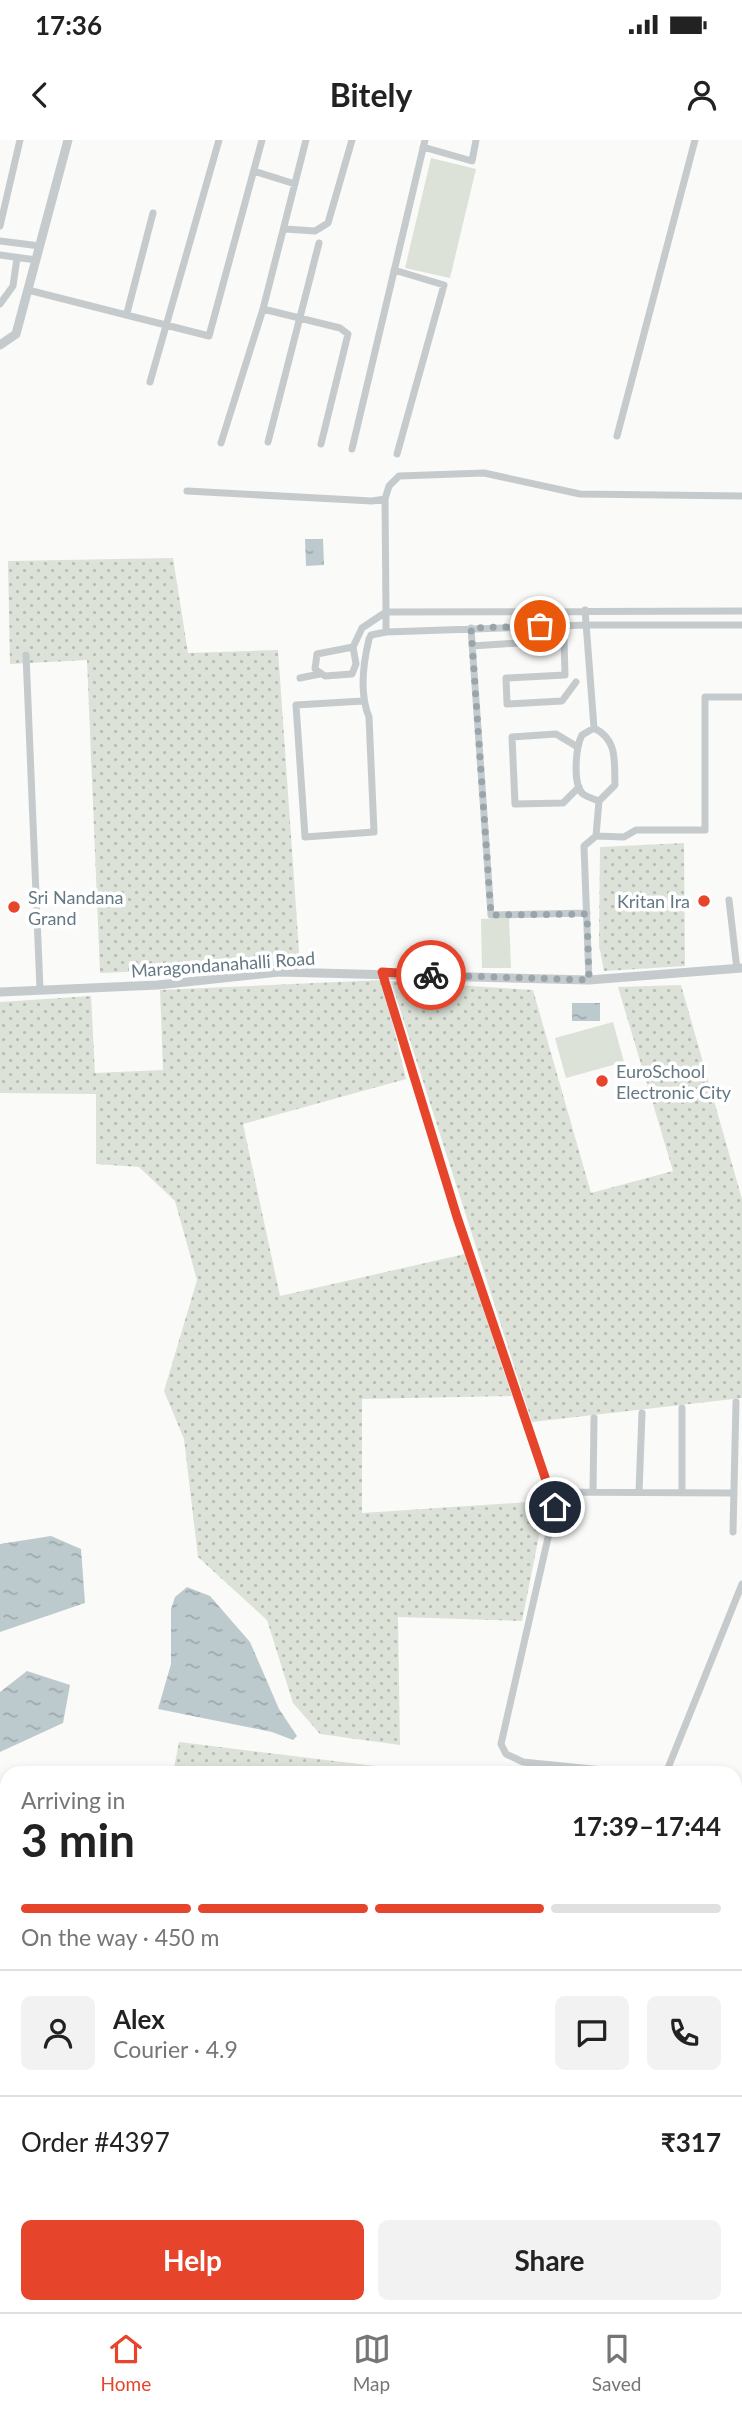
<!DOCTYPE html>
<meta charset="utf-8">
<style>
body{margin:0;font-family:Lato,sans-serif;background:#f2f2f2;color:#222;height:100vh;display:flex;flex-direction:column;font-size:26px;white-space:nowrap}
*{box-sizing:border-box;margin:0}
p{font-size:23px;color:#767676}
.icon{flex:none;width:38px;height:38px;fill:none;stroke:currentColor;stroke-width:2;stroke-linecap:round;stroke-linejoin:round}
.map{position:relative;flex:1;overflow:hidden}
.side{position:absolute;left:0px;top:1626px;width:742px;height:548px;display:flex;flex-direction:column;background:#fff;border-radius:21px 21px 0 0;box-shadow:0 4px 10px #0003}
.side>*{flex:none}
.pin{position:absolute;display:grid;place-items:center;width:60px;height:60px;color:#fff;margin:-30px;border:4px solid #fff;border-radius:50%;box-shadow:0 2px 7px #0007}
.courier{position:absolute;display:grid;place-items:center;width:70px;height:70px;margin:-35px;border:5px solid #e6442b;border-radius:50%;background:#fff;color:#222;box-shadow:0 2px 9px #0007}
.headline em{font-style:normal;font-weight:700}
.headline div{display:flex;flex-direction:column-reverse}
.headline{display:flex;align-items:center;justify-content:space-between;height:119px;padding:0 21px}
h1{font-size:46px;font-weight:700;line-height:52px}
.bar{display:grid;grid-template-columns:repeat(4,1fr);gap:10px 7px;align-content:center;height:84px;padding:0 21px}
.bar i{height:9px;border-radius:5px;background:#e0e0e0}
.bar .current{background:#e6442b}
.bar p{grid-column:span 4}
.line{display:flex;align-items:center;gap:18px;padding:0 21px;border-top:2px solid #e0e0e0}
.line div{flex:1}
.round{display:grid;place-items:center;flex:none;width:74px;height:74px;border-radius:10px;background:#f2f2f2}
.button{display:flex;gap:14px;margin-top:auto;padding:14px 21px}
.button a{flex:1;height:80px;border-radius:10px;background:#e6442b;color:#fff;font-size:28px;font-weight:700;line-height:80px;text-align:center}
.button a+a{background:#f2f2f2;color:#222}
.status{display:flex;justify-content:space-between;align-items:center;height:49px;padding:0 35px;background:#fff;direction:ltr}
.status svg{height:19px;fill:currentColor}
header{display:flex;justify-content:space-between;align-items:center;height:91px;padding:0 21px;background:#fff;font-size:32px;font-weight:700}
.tabs{display:flex;justify-content:space-around;align-items:center;height:98px;border-top:2px solid #e0e0e0;background:#fff;font-size:19px;color:#767676}
.tabs a{display:grid;justify-items:center;gap:4px}
.tabs .current{color:#e6442b}
.map>svg:first-child{display:block}
.grass{fill:url(#grass-dots)}
.park{fill:#dce2d8}
.water{fill:url(#water-ripples)}
.lines{fill:none;stroke-linecap:round;stroke-linejoin:round}
.minor{stroke:#c5cbcd;stroke-width:7}
.tertiary{stroke:#c5cbcd;stroke-width:9}
.done{stroke:#98a6ac;stroke-width:7;stroke-dasharray:0 12.6}
.route{stroke:#e6442b;stroke-width:9}
.poi-dot{fill:#e6442b;stroke:#fff;stroke-width:2.5}
.labels{text-anchor:middle;dominant-baseline:central;stroke-width:7;stroke-linejoin:round;paint-order:stroke}
.poi-label{font-size:18px;fill:#647983;stroke:#fff;text-anchor:start}
.street-label{font-size:18px;fill:#647983;stroke:#fff}
</style>
<div class="status"><b>17:36</b><svg viewBox="0 0 49 12"><path d="M0 12V9h3v3zM5 12V6h3v6zM10 12V3h3v9zM15 12V0h3v12zM26 1h20v11H26zM47 4h2v5h-2z"/></svg></div>
<header><svg class="icon" aria-label="back" viewBox="0 0 24 24"><path d="M15 5l-7 7 7 7"/></svg>Bitely<svg class="icon" aria-label="person" viewBox="0 0 24 24"><circle cx="12" cy="8" r="4"/><path d="M4 21q1-7 8-7t8 7"/></svg></header>
<div class="map">
<svg width="742" height="2172" viewBox="0 0 742 2172">
<defs>
<pattern id="grass-dots" width="8" height="8" patternUnits="userSpaceOnUse" patternTransform="scale(1.75)"><rect width="8" height="8" fill="#dce2d8"/><path d="M2 2h.1M6 6h.1" fill="none" stroke="#b6bcb5" stroke-width="1.8" stroke-linecap="round"/></pattern>
<pattern id="water-ripples" width="26" height="14" patternUnits="userSpaceOnUse" patternTransform="scale(1.75)"><rect width="26" height="14" fill="#bdcacd"/><path d="M2 4q2-2 4 0t4 0M15 11q2-2 4 0t4 0" fill="none" stroke="#9da9ac"/></pattern>
</defs>
<rect width="100%" height="100%" fill="#fafaf8"/>
<path class="grass" d="M173,418L188,513L278,510L300,825L100,833L87,520L10,524L8,421Z
M684,703L685,826L604,831L599,805L600,707Z
M382,840L406,939L243,984L280,1156L465,1114L512,1256L362,1259V1373L546,1361L522,1481L398,1477L400,1605L320,1594L293,1563L267,1480L198,1417L184,1299L164,1251L197,1140L175,1061L139,1027L96,1024V954L0,953V862L91,856L95,933L163,930L160,850Z
M391,841L533,850L591,1053L673,1031L618,847L681,845L742,1059V1258L532,1282Z
M179,1602L433,1633H434H173Z
M162,2167H514L513,2172H165Z"/>
<path class="park" d="M431,18L476,29L450,138L405,128Z
M509,778L511,828H482L481,779Z
M613,882L624,922L566,938L555,898Z"/>
<path class="water" d="M323,399L324,425L306,426L305,399Z
M572,863H600V881H572Z
M51,1396L81,1409L85,1463L0,1492V1404Z
M187,1447L210,1456L250,1502L279,1569L297,1596L293,1600L272,1592L158,1569L171,1524V1469L175,1457Z
M27,1531L70,1545L63,1583L0,1612V1552Z
M31,2166H150L153,2172H29Z"/>
<g class="lines">
<path class="minor" d="M423,7L472,21L476,0
M254,31L295,44
M0,86L20,0
M285,89L315,91L328,83L352,0
M0,101L40,106
M0,115L36,120
M394,130L444,145L397,314
M28,150L209,196L262,0
M0,164L13,146L17,118
M263,169L340,188L348,194L321,304
M127,173L153,73
M150,242L219,0
M617,296L695,0
M268,302L319,103
M221,303L263,169L306,0
M352,309L425,0
M187,351L372,361L385,359
M585,470L594,588
M742,471L386,472V492L586,485H742
M471,488L491,775L587,773
M472,506L564,500L565,535L506,538L507,564L562,561L576,542
M353,507L362,488L386,472L385,359L389,346L399,336L484,333L580,354L742,356
M353,507L356,524L352,534L325,536L315,529L317,514Z
M26,515L40,849
M300,538L320,534
M363,561L296,565L305,697L374,692L369,577C359,553 363,524 369,499L371,495L386,492
M576,606L556,594L512,597L515,664L563,663L579,647
M596,696L624,697L636,690H705V557H742
M729,760L737,829
M382,833L457,1077L555,1367L501,1604L506,1614L523,1622L632,1633
M589,840L584,706L596,696L599,661L615,645C614,621 618,600 594,588L582,595C576,606 572,644 583,654C587,657 594,659 599,661
M549,1352L734,1353
M593,1352L594,1278
M639,1352L642,1273
M682,1353V1268
M733,1392L736,1262
M666,1633L742,1444
M735,1900L742,1920
M735,2108L742,2109
M598,2166L599,2172
M556,2168L557,2166
M7,2172L10,2166"/>
<path class="tertiary" d="M0,205L16,194L68,0
M0,852L158,845L279,832L589,840L742,828"/>
</g>
<g class="lines">
<path class="done" d="M431,835L589,840L587,774L491,775L471,488L540,486"/>
<path class="route" d="M431,835L382,832L457,1077L555,1367"/>
</g>
<g class="poi-dot">
<circle cx="704" cy="761" r="7"/>
<circle cx="14" cy="767" r="7"/>
<circle cx="602" cy="941" r="7"/>
</g>
<g class="labels">
<g class="poi-label">
<text x="28" y="757">Sri Nandana<tspan x="28" dy="21">Grand</tspan></text>
<text x="690" y="761" text-anchor="end">Kritan Ira</text>
<text x="616" y="931">EuroSchool<tspan x="616" dy="21">Electronic City</tspan></text>
</g>
<g class="street-label">
<text transform="translate(223 824) rotate(-4)">Maragondanahalli Road</text>
</g>
</g>
</svg>
<div class="pin" style="left:540px;top:486px;background:#ea580c"><svg class="icon" aria-label="bag" viewBox="0 0 24 24"><path d="M5 8h14l-1 12H6zM9 8a3 3 0 0 1 6 0"/></svg></div>
<div class="pin" style="left:555px;top:1367px;background:#1f2937"><svg class="icon" aria-label="home" viewBox="0 0 24 24"><path d="M3 11l9-7 9 7M6 9v11h12V9"/></svg></div>
<div class="courier" style="left:431px;top:835px"><svg class="icon" aria-label="bike" viewBox="0 0 24 24"><circle cx="6" cy="16" r="4"/><circle cx="18" cy="16" r="4"/><path d="M6 16l4-8h5l3 8M10 8l3 8H6M13 5h3"/></svg></div>
<section class="side">
<div class="headline"><div><h1>3 min</h1><p>Arriving in</p></div><em>17:39–17:44</em></div>
<div class="bar"><i class="current"></i><i class="current"></i><i class="current"></i><i></i><p>On the way · 450 m</p></div>
<div class="line" style="height:126px"><a class="round"><svg class="icon" aria-label="person" viewBox="0 0 24 24"><circle cx="12" cy="8" r="4"/><path d="M4 21q1-7 8-7t8 7"/></svg></a><div><b>Alex</b><p>Courier · 4.9</p></div><a class="round"><svg class="icon" aria-label="chat" viewBox="0 0 24 24"><path d="M4 5h16v11H9l-5 4z"/></svg></a><a class="round"><svg class="icon" aria-label="phone" viewBox="0 0 24 24"><path d="M5 4h4l2 5-3 2q2 4 5 5l2-3 5 2v4C11 20 4 13 5 4z"/></svg></a></div>
<div class="line" style="height:91px"><div>Order #4397</div><b>₹317</b></div>
<div class="button"><a>Help</a><a>Share</a></div>
</section>
</div>
<nav class="tabs">
<a class="current"><svg class="icon" aria-label="home" viewBox="0 0 24 24"><path d="M3 11l9-7 9 7M6 9v11h12V9"/></svg>Home</a>
<a><svg class="icon" aria-label="map" viewBox="0 0 24 24"><path d="M3 6l6-2 6 2 6-2v14l-6 2-6-2-6 2zM9 4v14M15 6v14"/></svg>Map</a>
<a><svg class="icon" aria-label="saved" viewBox="0 0 24 24"><path d="M7 4h10v16l-5-4-5 4z"/></svg>Saved</a>
</nav>
